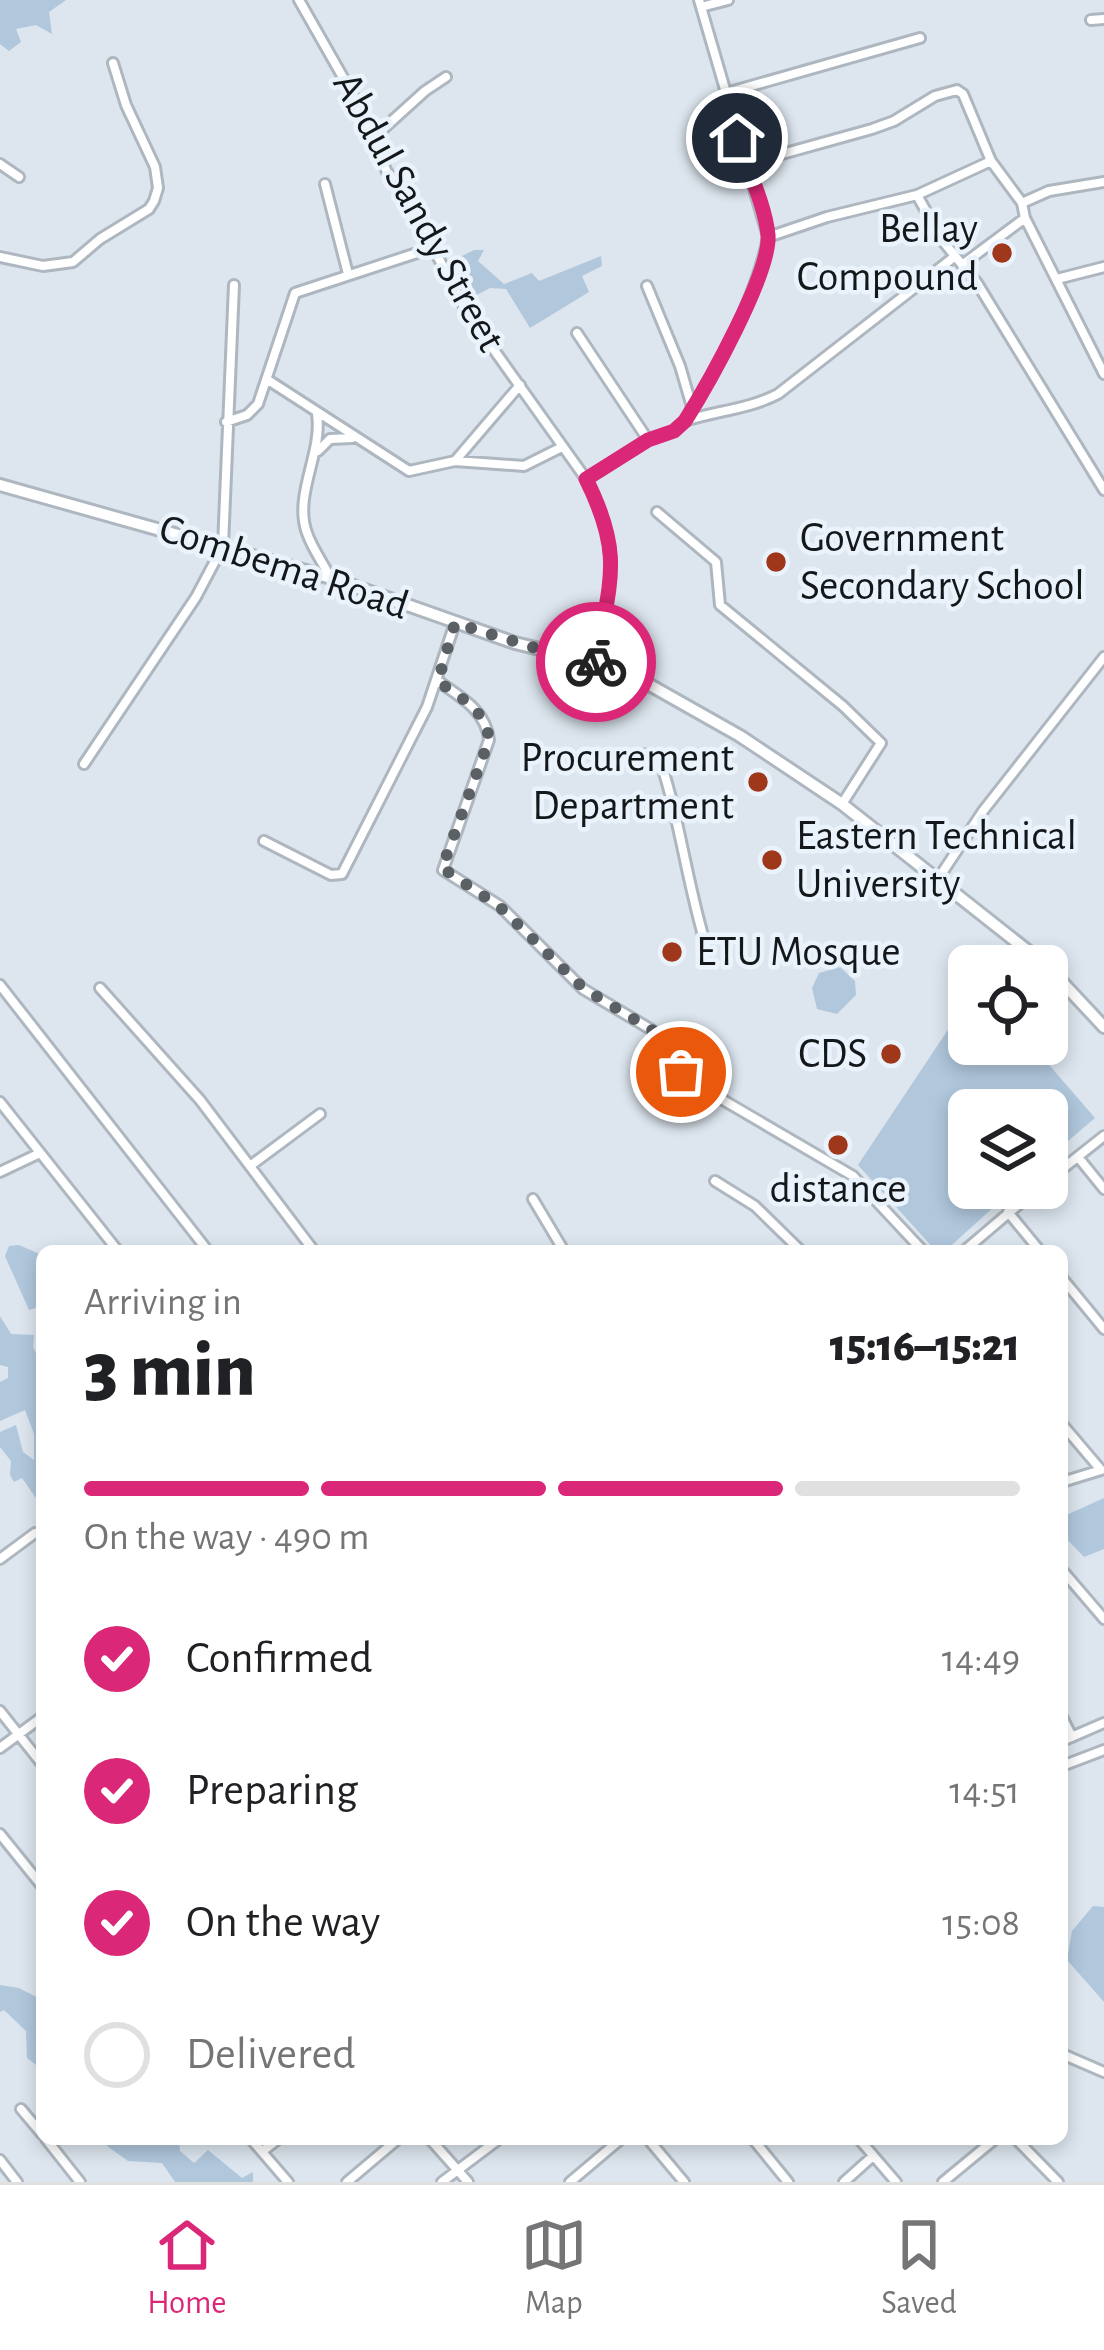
<!DOCTYPE html>
<meta charset="utf-8">
<style>
body{margin:0;font-family:"Alegreya Sans",sans-serif;background:#f6f6f6;color:#202124;height:100vh;display:flex;flex-direction:column;font-size:45px;white-space:nowrap}
*{box-sizing:border-box;margin:0}
p{font-size:39px;color:#757577}
.icon{flex:none;width:66px;height:66px;fill:none;stroke:currentColor;stroke-width:2;stroke-linecap:round;stroke-linejoin:round}
.map{position:relative;flex:1;overflow:hidden}
.details{position:absolute;left:36px;top:1245px;width:1032px;height:900px;display:flex;flex-direction:column;background:#fff;border-radius:18px;box-shadow:0 6px 18px #0003}
.details>*{flex:none}
.buttons{position:absolute;left:948px;top:945px;display:grid;gap:24px}
.buttons a{display:grid;place-items:center;width:120px;height:120px;border-radius:18px;background:#fff;box-shadow:0 6px 18px #0003;font-size:60px}
.pin{position:absolute;display:grid;place-items:center;width:102px;height:102px;color:#fff;margin:-51px;border:6px solid #fff;border-radius:50%;box-shadow:0 3px 12px #0007}
.courier{position:absolute;display:grid;place-items:center;width:120px;height:120px;margin:-60px;border:9px solid #db2777;border-radius:50%;background:#fff;color:#222;box-shadow:0 3px 15px #0007}
.overview em{font-style:normal;font-weight:800}
.overview div{display:flex;flex-direction:column-reverse}
.overview{display:flex;align-items:center;justify-content:space-between;height:204px;padding:0 48px}
h1{font-size:78px;font-weight:800;line-height:90px}
.bar{display:grid;grid-template-columns:repeat(4,1fr);gap:18px 12px;align-content:center;height:144px;padding:0 48px}
.bar i{height:15px;border-radius:9px;background:#e0e0e0}
.bar .on{background:#db2777}
.bar p{grid-column:span 4}
ol{padding:0 48px;list-style:none}
li{display:flex;align-items:center;gap:36px;height:132px}
li p{margin-inline-start:auto}
li .icon{padding:12px;border-radius:50%;background:#db2777;color:#fff;stroke-width:4}
li:last-child{color:#757577}
li i{width:66px;height:66px;border:6px solid #e0e0e0;border-radius:50%}
.tab-bar{display:flex;justify-content:space-around;align-items:center;height:168px;border-top:3px solid #e0e0e0;background:#fff;font-size:33px;color:#757577}
.tab-bar a{display:grid;justify-items:center;gap:6px}
.tab-bar .on{color:#db2777}
.map>svg:first-child{display:block}
.green{fill:#b0c7dc}
.lines{fill:none;stroke-linecap:round;stroke-linejoin:round}
.street-casing{stroke:#aeb7bf;stroke-width:14}
.secondary-casing{stroke:#aeb7bf;stroke-width:16}
.street{stroke:#fff;stroke-width:8}
.secondary{stroke:#fff;stroke-width:10}
.done{stroke:#5b6065;stroke-width:12;stroke-dasharray:0 21.6}
.route{stroke:#db2777;stroke-width:15}
.poi-dot{fill:#9f371b;stroke:#eaf3fc;stroke-width:4.5}
.labels{text-anchor:middle;dominant-baseline:central;stroke-width:9;stroke-linejoin:round;paint-order:stroke}
.street-label{font-size:42px;fill:#15181b;stroke:#eaf3fc}
.poi-label{font-size:42px;fill:#15181b;stroke:#eaf3fc;text-anchor:end}
</style>
<div class="map">
<svg width="1104" height="2182" viewBox="0 0 1104 2182">
<rect width="100%" height="100%" fill="#dde6ef"/>
<path class="green" d="M0,0H66L49,12L52,34L36,25L16,29L21,42L9,51L0,44Z
M474,250H484L478,261L504,284L532,273L539,281L601,256L602,266L582,276L589,292L530,328L506,289L490,288L467,300L448,263Z
M840,967L855,981L856,995L837,1014L817,1009L812,988L819,973Z
M969,998V1044H1031L1095,1118L1047,1159V1110H969V1188H1015L945,1251H936L858,1165Z
M19,1245L42,1255V1306L29,1310L5,1256L9,1246Z
M0,1316L11,1334L34,1335L33,1347L42,1366V1507L22,1478L14,1482L10,1475L11,1461L0,1447V1432L16,1425L23,1452L34,1460V1434L25,1410L0,1421V1382L8,1378V1367L0,1365Z
M1104,1498V1549L1084,1557L1062,1534V1517Z
M1093,1906L1104,1907V2002L1067,1960L1072,1931Z
M0,1985L19,1988L42,2000V2058L36,2065L27,2058L26,2031L4,2010L0,2012Z
M110,2139H179L180,2151L194,2163L208,2150L242,2178L253,2172V2182H175L162,2163L128,2161L107,2146Z"/>
<g class="lines">
<g class="street-casing">
<path id="street" d="M299,0L353,95L387,172L413,210L467,312L586,479C625,557 609,583 596,663
M701,7L728,0
M1091,20L1104,19
M726,93L920,38
M372,139L425,91L446,77
M0,164L19,177
M746,164L872,129L894,121L935,96L957,90L963,94L991,161L1022,203L1025,218L1104,374
M325,184L348,274
M917,195L942,240L977,283L1104,490
M1022,203L1049,191L1104,182
M768,237L827,217L917,195L991,161
M0,257L43,266L73,262L100,239L149,209L154,201L158,188L155,167L126,105L113,63
M962,265L1025,218
M1057,279L1104,267
M647,286L680,366L692,407
M577,333L648,440
M268,380L409,471L455,461L524,466L562,447
M317,414C323,453 293,495 307,533C312,548 323,563 330,577
M685,421C716,411 749,409 778,394L954,257
M226,422L247,415L258,404L295,293L432,248
M318,451L330,439L352,438
M455,461L520,385
M586,479L648,440L674,431L685,421C718,368 756,298 768,237L699,0
M657,512L716,562L720,605L843,706L881,743L842,804
M438,681C460,697 486,710 489,740L443,870L500,906L583,989L652,1030L666,1057L699,1086L853,1176L923,1251
M630,755L658,754C680,818 687,885 707,949
M84,764L196,597L223,546L234,285
M264,841L331,875L342,874L427,707L455,623
M938,879L983,811L1104,657
M0,985L208,1251
M100,988L200,1100L314,1251
M0,1102L118,1251
M1078,1157L1104,1189
M250,1166L320,1114
M0,1172L40,1153
M715,1181L755,1206L801,1251
M1047,1181L1104,1136
M533,1199L564,1251
M1008,1212L1040,1251
M964,1251L1038,1188
M1062,1278L1104,1329
M1062,1424L1101,1470
M1062,1482L1101,1470
M0,1559L35,1533L42,1534
M1062,1570L1104,1619
M0,1711L42,1764
M1062,1717L1072,1737
M1062,1741L1104,1723
M0,1748L42,1717
M1062,1766L1104,1750
M0,1834L42,1886
M1062,2054L1104,2072
M21,2109L42,2134
M46,2139L80,2182
M251,2139L288,2182
M430,2139L468,2182
M648,2139L684,2182
M753,2139L788,2182
M859,2139L896,2182
M1016,2139L1058,2182
M264,2150L278,2139
M0,2160L17,2182
M347,2182L398,2139
M442,2182L499,2139
M570,2182L621,2139
M844,2182L873,2156
M943,2182L995,2139"/>
</g>
<g class="secondary-casing">
<path id="secondary" d="M0,485L331,578L515,643L596,663L648,684L740,736L842,804L1047,966
M1047,966L1104,1027"/>
</g>
<use href="#street" class="street"/>
<use href="#secondary" class="secondary"/>
</g>
<g class="lines">
<path class="done" d="M596,662L558,655L455,623L438,681C460,698 486,709 489,740L442,868L500,907L583,988L652,1030L666,1057L681,1072"/>
<path class="route" d="M596,662C609,582 625,557 586,479L648,440L674,431L685,421C707,386 771,273 768,235C765,204 747,168 737,138"/>
</g>
<g class="poi-dot">
<circle cx="1002" cy="253" r="12"/>
<circle cx="776" cy="562" r="12"/>
<circle cx="758" cy="782" r="12"/>
<circle cx="772" cy="860" r="12"/>
<circle cx="672" cy="952" r="12"/>
<circle cx="891" cy="1054" r="12"/>
<circle cx="838" cy="1145" r="12"/>
</g>
<g class="labels">
<g class="street-label">
<text transform="translate(419 212) rotate(61)">Abdul Sandy Street</text>
<text transform="translate(284 567) rotate(18)">Combema Road</text>
</g>
<g class="poi-label">
<text x="978" y="229">Bellay<tspan x="978" dy="48">Compound</tspan></text>
<text x="800" y="538" text-anchor="start">Government<tspan x="800" dy="48">Secondary School</tspan></text>
<text x="734" y="758">Procurement<tspan x="734" dy="48">Department</tspan></text>
<text x="796" y="836" text-anchor="start">Eastern Technical<tspan x="796" dy="48">University</tspan></text>
<text x="696" y="952" text-anchor="start">ETU Mosque</text>
<text x="867" y="1054">CDS</text>
<text x="838" y="1189" text-anchor="middle">distance</text>
</g>
</g>
</svg>
<div class="buttons">
<a><svg class="icon" aria-label="locate" viewBox="0 0 24 24"><circle cx="12" cy="12" r="6"/><path d="M12 2v4M12 18v4M2 12h4M18 12h4"/></svg></a>
<a><svg class="icon" aria-label="layers" viewBox="0 0 24 24"><path d="M12 4l9 5-9 5-9-5zM3 14l9 5 9-5"/></svg></a>
</div>
<div class="pin" style="left:681px;top:1072px;background:#ea580c"><svg class="icon" aria-label="bag" viewBox="0 0 24 24"><path d="M5 8h14l-1 12H6zM9 8a3 3 0 0 1 6 0"/></svg></div>
<div class="pin" style="left:737px;top:138px;background:#1f2937"><svg class="icon" aria-label="home" viewBox="0 0 24 24"><path d="M3 11l9-7 9 7M6 9v11h12V9"/></svg></div>
<div class="courier" style="left:596px;top:662px"><svg class="icon" aria-label="bike" viewBox="0 0 24 24"><circle cx="6" cy="16" r="4"/><circle cx="18" cy="16" r="4"/><path d="M6 16l4-8h5l3 8M10 8l3 8H6M13 5h3"/></svg></div>
<section class="details">
<div class="overview"><div><h1>3 min</h1><p>Arriving in</p></div><em>15:16–15:21</em></div>
<div class="bar"><i class="on"></i><i class="on"></i><i class="on"></i><i></i><p>On the way · 490 m</p></div>
<ol>
<li><svg class="icon" aria-label="check" viewBox="0 0 24 24"><path d="M5 12l5 5 9-10"/></svg>Confirmed<p>14:49</p></li>
<li><svg class="icon" aria-label="check" viewBox="0 0 24 24"><path d="M5 12l5 5 9-10"/></svg>Preparing<p>14:51</p></li>
<li><svg class="icon" aria-label="check" viewBox="0 0 24 24"><path d="M5 12l5 5 9-10"/></svg>On the way<p>15:08</p></li>
<li><i></i>Delivered</li>
</ol>
</section>
</div>
<nav class="tab-bar">
<a class="on"><svg class="icon" aria-label="home" viewBox="0 0 24 24"><path d="M3 11l9-7 9 7M6 9v11h12V9"/></svg>Home</a>
<a><svg class="icon" aria-label="map" viewBox="0 0 24 24"><path d="M3 6l6-2 6 2 6-2v14l-6 2-6-2-6 2zM9 4v14M15 6v14"/></svg>Map</a>
<a><svg class="icon" aria-label="saved" viewBox="0 0 24 24"><path d="M7 4h10v16l-5-4-5 4z"/></svg>Saved</a>
</nav>
